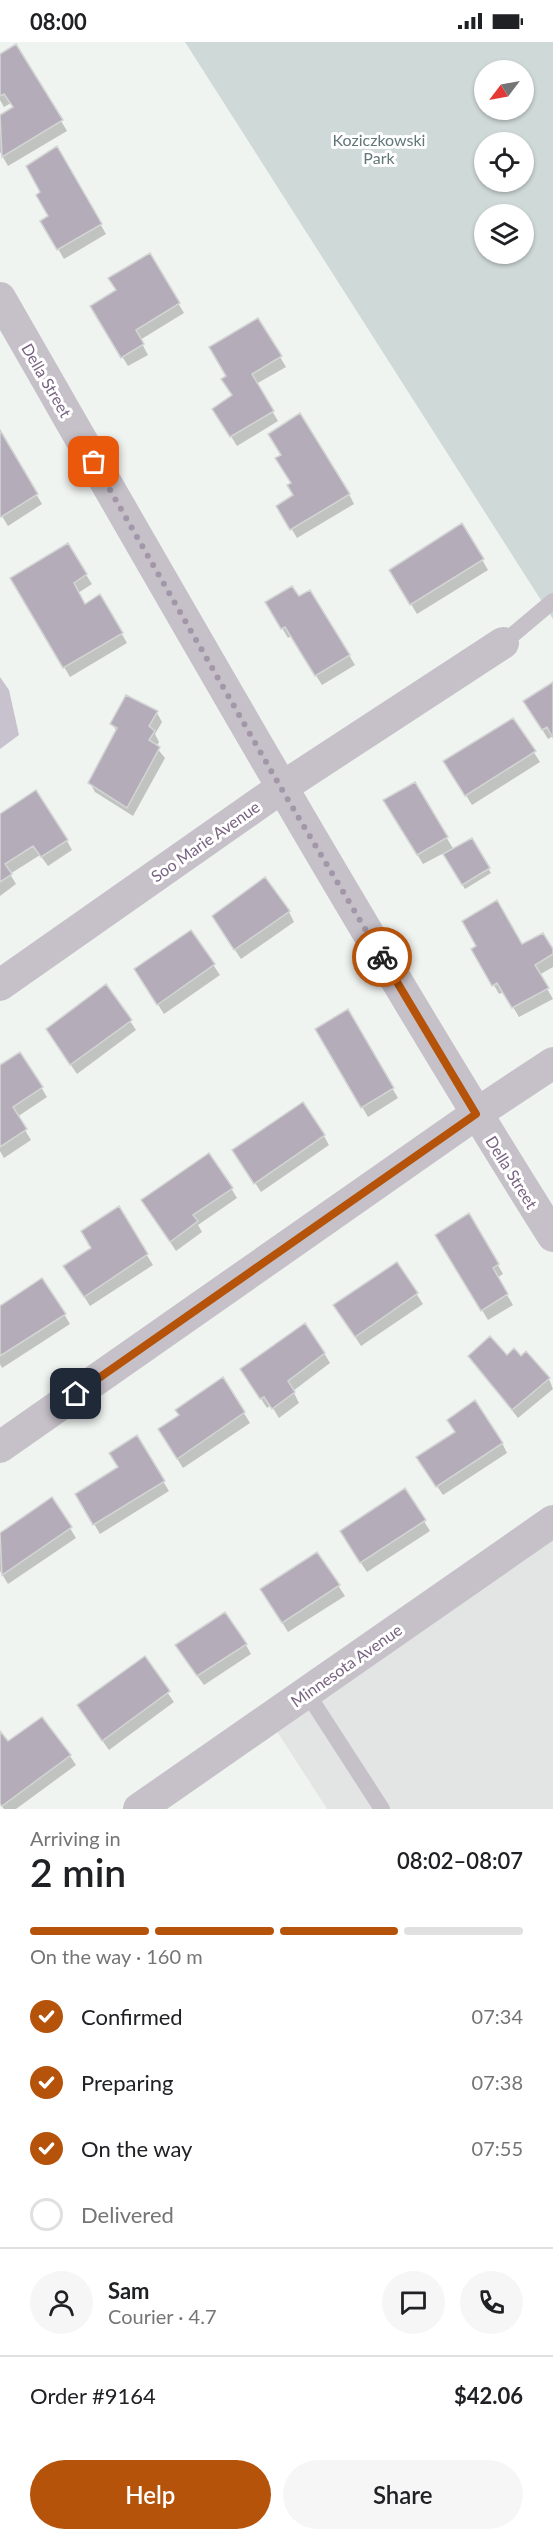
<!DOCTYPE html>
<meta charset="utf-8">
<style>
body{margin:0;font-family:Lato,sans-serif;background:#f6f6f6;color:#202124;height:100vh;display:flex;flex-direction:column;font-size:22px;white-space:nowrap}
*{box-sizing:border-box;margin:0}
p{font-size:20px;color:#757577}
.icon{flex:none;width:33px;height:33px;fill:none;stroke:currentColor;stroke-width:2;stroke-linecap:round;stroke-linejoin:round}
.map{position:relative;height:1767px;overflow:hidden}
.side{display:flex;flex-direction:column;background:#fff;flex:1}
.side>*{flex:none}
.needle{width:39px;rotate:238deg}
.tools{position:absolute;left:474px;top:18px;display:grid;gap:12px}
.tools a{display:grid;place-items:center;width:60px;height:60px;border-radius:50%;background:#fff;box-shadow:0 2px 4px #0004;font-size:30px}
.pin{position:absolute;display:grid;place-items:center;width:51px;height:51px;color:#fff;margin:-26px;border-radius:12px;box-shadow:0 3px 9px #0006}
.courier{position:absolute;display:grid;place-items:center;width:60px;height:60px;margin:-30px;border:4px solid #b45309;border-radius:50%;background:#fff;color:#222;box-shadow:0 2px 8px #0007}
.summary em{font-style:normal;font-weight:600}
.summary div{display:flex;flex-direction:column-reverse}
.summary{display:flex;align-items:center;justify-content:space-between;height:102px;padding:0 30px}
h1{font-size:39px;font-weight:600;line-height:45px}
.bar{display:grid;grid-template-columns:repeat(4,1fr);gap:9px 6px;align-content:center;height:72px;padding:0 30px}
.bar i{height:8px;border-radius:4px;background:#e0e0e0}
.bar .selected{background:#b45309}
.bar p{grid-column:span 4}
.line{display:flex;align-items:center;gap:15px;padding:0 30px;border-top:2px solid #e0e0e0}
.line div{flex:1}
.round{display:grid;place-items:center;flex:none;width:63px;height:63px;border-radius:32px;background:#f6f6f6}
ol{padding:0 30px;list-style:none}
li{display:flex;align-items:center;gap:18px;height:66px}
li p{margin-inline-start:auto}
li .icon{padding:6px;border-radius:50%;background:#b45309;color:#fff;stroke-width:4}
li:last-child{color:#757577}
li i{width:33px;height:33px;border:3px solid #e0e0e0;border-radius:50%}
.action{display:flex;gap:12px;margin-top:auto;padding:12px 30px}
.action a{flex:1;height:69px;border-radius:36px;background:#b45309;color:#fff;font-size:24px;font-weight:600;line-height:69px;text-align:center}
.action a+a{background:#f6f6f6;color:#202124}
.status{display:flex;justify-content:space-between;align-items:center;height:42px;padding:0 30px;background:#fff;direction:ltr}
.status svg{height:16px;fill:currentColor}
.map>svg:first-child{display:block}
.built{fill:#e3e5e4}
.green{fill:#cfd9d8;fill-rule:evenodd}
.water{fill:#c8c2cf}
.shadow{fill:#0003}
.building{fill:#b4adb9;stroke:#d3d5d4;stroke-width:1.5}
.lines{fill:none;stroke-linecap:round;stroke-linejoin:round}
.lane{stroke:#c6c1c8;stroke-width:16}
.street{stroke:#c6c1c8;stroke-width:32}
.done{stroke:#a296a8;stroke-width:6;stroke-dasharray:0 10.8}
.route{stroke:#b45309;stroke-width:8}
.labels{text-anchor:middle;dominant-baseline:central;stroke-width:6;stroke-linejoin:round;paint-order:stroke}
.park-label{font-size:16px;fill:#627778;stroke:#fff}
.street-label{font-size:16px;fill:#786381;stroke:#fff}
</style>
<div class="status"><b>08:00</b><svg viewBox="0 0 49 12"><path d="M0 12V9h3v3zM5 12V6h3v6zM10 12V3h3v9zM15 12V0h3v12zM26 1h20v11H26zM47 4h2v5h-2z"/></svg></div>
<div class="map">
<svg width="553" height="1767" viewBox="0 0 553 1767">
<rect width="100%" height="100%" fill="#f0f4f1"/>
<path class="built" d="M553,1479V1767H327L269,1677Z"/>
<path class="green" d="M185,0H553V577ZM484,28H524V68H484ZM484,100H524V140H484ZM484,172H524V212H484Z"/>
<path class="water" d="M0,635L9,648L19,693L0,707Z"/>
<path class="shadow" d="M16,4L67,89L8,124L0,110V75L14,66L11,61L4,65L0,58V14Z
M57,106L106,192L64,217L42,179L50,174L42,150Z
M149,213L184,271L140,298L148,313L128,324L92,265L117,249Z
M258,278L286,325L256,342L278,379L237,404L214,367L233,354L228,334Z
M0,391L42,462L8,484L0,471Z
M283,413L349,452L354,462L297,496L278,464L295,453Z
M462,483L488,528L417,572L391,529Z
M67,503L92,542L78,551L85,564L100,554L127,601L70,635L12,537Z
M267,561L349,613L355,623L322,643L291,594L288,596Z
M553,642V694L548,697L525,659Z
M157,671L162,680L155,692L159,700L156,705L165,716L133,774L95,750L90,741L117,690L112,682Z
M513,678L540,720L472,763L445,720Z
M414,742L454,808L471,798L491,831L465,847L444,811L423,822L385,759Z
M0,774L67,799L72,808L48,824L40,813L10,832L16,842L0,854Z
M289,870L294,880L241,917L219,884Z
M191,890L220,933L164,972L142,937Z
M478,904H521L553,910V925L539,933L553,957L519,975L504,950L499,952L473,907Z
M347,969L398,1056L368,1075L317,987Z
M130,979L136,988L77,1032L53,997Z
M0,1025L41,1045L47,1055L17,1075L31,1098L4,1116L0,1109Z
M324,1094L329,1103L261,1150L240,1118Z
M231,1146L237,1156L198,1183L202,1190L176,1209L149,1168Z
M118,1167L153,1223L90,1264L71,1234L93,1206Z
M469,1173L503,1232L497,1236L513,1263L488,1278L437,1193Z
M397,1222L423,1262L361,1304L341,1273Z
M0,1265L64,1272L70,1282L2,1326L0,1322Z
M324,1311L330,1321L293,1349L299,1361L279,1376L271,1363L267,1366L248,1337Z
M469,1314L507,1315L549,1337L553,1347L518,1376Z
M223,1337L250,1381L183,1426L165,1397L181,1374Z
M136,1395L169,1449L100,1492L77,1453L120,1426Z
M502,1401L507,1411L443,1453L424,1425Z
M405,1448L430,1489L367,1530L347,1500Z
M52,1457L76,1496L8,1542L0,1529V1493Z
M317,1512L345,1554L288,1590L262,1548Z
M246,1603L251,1612L204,1643L182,1613Z
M144,1617L174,1660L109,1708L85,1674Z
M0,1691L8,1701L70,1714L76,1723L16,1767H4L0,1762Z"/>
<path class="building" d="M16,2L63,78L2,115L0,73L13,65L4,52L0,54V12Z
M57,104L102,182L57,208L40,179L48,174L36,153L40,150L26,124Z
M150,211L180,261L136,288L144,302L121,316L90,264L116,248L108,236Z
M258,276L282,314L252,332L274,369L230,395L212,367L232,353L221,337L226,334L209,305Z
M300,371L350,452L290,488L276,464L293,453L287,443L291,441L275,416L281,413L268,392Z
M0,388L38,452L1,475L0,474Z
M462,481L484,517L410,563L389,528Z
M68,501L87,532L74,541L85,562L100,552L123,591L63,626L10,536Z
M292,544L299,554L310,548L350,613L315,634L285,585L281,587L265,560Z
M553,640V696L547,685L542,688L523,659Z
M126,653L158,669L149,684L155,689L149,698L160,705L127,766L88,741L117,686L110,682Z
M513,676L536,709L465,754L443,719Z
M415,740L448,795L417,813L383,758Z
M36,748L68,798L41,815L33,804L5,822L12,832L0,840V772Z
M472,796L490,826L462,843L443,812Z
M265,835L290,869L234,908L212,874Z
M497,858L522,902L543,891L553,907V912L535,923L549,946L512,966L497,941L492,944L471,907L476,904L462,879Z
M191,888L215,922L157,963L134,927Z
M106,942L132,978L70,1023L46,987Z
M348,967L394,1046L361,1066L315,987Z
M20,1010L43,1045L13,1065L27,1087L0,1105V1023Z
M303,1060L325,1093L254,1142L232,1108Z
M209,1111L233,1146L193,1173L198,1179L170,1200L141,1158Z
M119,1164L148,1212L84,1255L63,1224L91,1206L81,1189Z
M469,1171L499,1222L493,1226L508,1252L481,1269L435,1193Z
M397,1220L418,1251L355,1295L333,1263Z
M42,1236L66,1272L0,1314V1264Z
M305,1281L325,1311L288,1339L295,1350L272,1367L264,1355L260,1357L240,1327Z
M490,1294L507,1313L514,1306L521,1314L526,1309L550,1336L512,1368L468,1314Z
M223,1335L245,1370L177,1417L158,1387L179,1373L175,1368Z
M475,1358L503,1401L436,1445L416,1415L455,1390L447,1378Z
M137,1393L165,1439L93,1483L75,1452L118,1425L109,1411Z
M405,1446L426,1478L360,1521L340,1489Z
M52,1455L72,1485L2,1533L0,1491Z
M317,1510L340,1543L282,1581L260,1547Z
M225,1570L247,1602L197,1634L175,1603Z
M145,1614L170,1649L102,1699L77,1663Z
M42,1675L71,1713L2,1764L0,1762V1689L8,1699Z"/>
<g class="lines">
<path class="lane" d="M503,601L553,559
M307,1651L382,1767"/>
<path class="street" d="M0,256C181,571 360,887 553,1194
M0,943L281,746L503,601
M0,1405L476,1072L553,1021
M139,1767L553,1479"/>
</g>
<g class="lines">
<path class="done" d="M94,420L281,746L382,915"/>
<path class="route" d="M76,1352L476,1072L382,915"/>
</g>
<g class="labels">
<g class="park-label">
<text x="379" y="97">Koziczkowski<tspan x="379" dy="18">Park</tspan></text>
</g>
<g class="street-label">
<text transform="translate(47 338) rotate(60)">Della Street</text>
<text transform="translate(205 799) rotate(-35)">Soo Marie Avenue</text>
<text transform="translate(512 1130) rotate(58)">Della Street</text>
<text transform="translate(346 1623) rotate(-35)">Minnesota Avenue</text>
</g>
</g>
</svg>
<div class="tools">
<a><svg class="needle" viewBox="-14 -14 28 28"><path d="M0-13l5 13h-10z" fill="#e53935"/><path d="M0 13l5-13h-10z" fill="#757577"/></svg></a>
<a><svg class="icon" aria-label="locate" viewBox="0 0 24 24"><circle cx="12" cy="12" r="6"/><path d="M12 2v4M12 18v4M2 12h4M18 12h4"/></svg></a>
<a><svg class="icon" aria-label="layers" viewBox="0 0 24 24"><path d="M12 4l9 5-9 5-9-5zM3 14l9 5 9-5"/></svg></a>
</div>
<div class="pin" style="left:94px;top:420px;background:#ea580c"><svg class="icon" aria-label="bag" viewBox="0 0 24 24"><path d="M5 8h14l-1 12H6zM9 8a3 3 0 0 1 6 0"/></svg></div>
<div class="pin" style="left:76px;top:1352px;background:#1f2937"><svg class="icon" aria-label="home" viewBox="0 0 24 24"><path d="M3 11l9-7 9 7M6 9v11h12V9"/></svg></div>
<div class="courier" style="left:382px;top:915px"><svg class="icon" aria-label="bike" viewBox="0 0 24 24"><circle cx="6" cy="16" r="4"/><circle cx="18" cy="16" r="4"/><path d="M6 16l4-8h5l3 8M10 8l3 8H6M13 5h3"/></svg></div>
</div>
<section class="side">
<div class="summary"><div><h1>2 min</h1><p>Arriving in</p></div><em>08:02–08:07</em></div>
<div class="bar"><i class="selected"></i><i class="selected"></i><i class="selected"></i><i></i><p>On the way · 160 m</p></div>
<ol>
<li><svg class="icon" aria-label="check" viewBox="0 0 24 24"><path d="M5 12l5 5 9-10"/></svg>Confirmed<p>07:34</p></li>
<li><svg class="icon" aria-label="check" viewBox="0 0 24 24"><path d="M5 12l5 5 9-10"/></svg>Preparing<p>07:38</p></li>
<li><svg class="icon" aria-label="check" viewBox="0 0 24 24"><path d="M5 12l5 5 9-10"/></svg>On the way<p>07:55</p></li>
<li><i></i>Delivered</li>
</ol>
<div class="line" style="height:108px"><a class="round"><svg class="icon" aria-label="person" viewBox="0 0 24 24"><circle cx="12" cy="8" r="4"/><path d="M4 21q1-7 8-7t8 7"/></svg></a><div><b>Sam</b><p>Courier · 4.7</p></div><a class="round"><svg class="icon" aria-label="chat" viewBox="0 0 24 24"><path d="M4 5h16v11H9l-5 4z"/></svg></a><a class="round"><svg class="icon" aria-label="phone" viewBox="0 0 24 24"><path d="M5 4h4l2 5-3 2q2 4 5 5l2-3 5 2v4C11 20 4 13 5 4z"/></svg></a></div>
<div class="line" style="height:78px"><div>Order #9164</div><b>$42.06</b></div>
<div class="action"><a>Help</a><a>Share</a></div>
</section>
